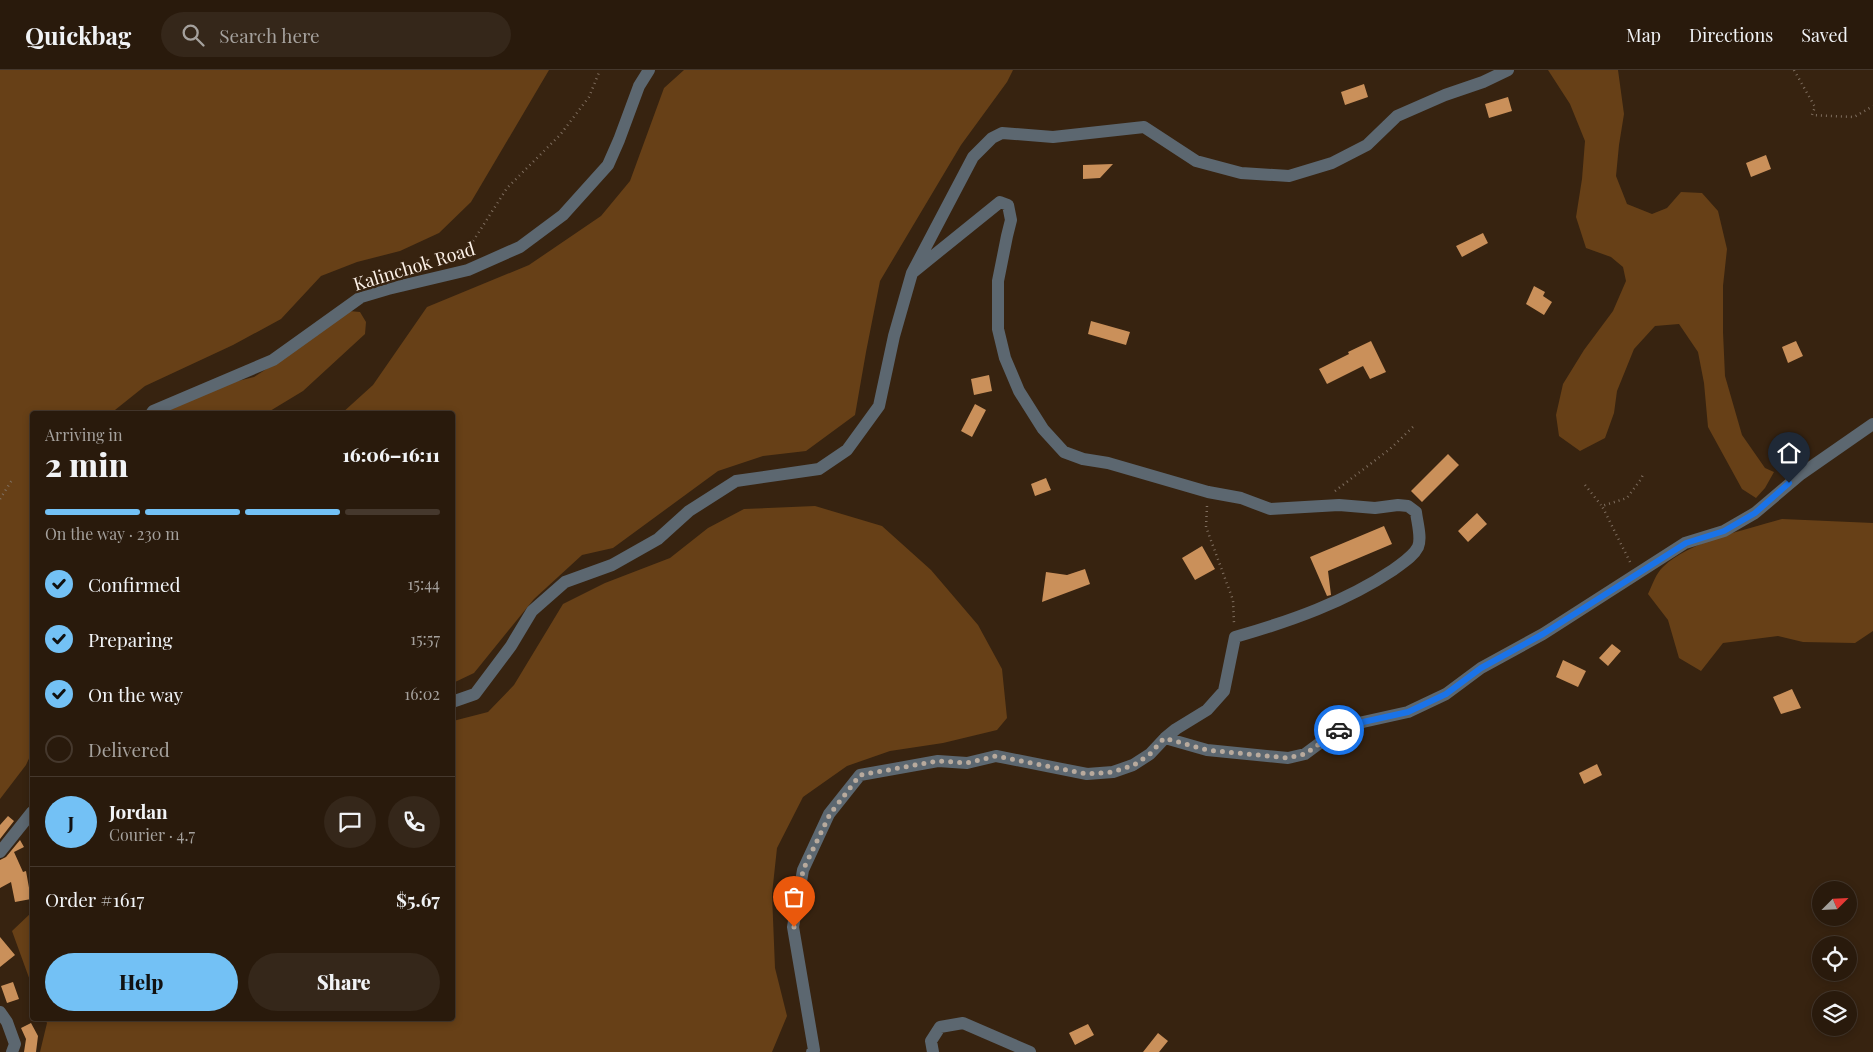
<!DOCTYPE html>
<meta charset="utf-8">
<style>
body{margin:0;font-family:"Playfair Display",serif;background:#35271a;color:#f1f3f6;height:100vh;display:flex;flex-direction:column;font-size:19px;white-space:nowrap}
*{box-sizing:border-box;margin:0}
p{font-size:16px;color:#a5a19d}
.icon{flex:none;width:28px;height:28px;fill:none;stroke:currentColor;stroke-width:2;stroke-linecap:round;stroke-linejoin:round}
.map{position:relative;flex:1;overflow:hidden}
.panel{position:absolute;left:30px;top:341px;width:425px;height:610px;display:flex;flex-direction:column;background:#291a0c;border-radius:5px;box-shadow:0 2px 8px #0003,0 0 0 1px #45382d}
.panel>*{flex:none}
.needle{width:32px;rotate:66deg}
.controls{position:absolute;left:1812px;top:811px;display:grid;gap:10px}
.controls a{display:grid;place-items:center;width:45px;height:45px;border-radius:50%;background:#291a0c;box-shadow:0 2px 8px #0003,0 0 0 1px #45382d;font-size:25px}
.pin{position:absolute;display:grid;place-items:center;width:42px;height:42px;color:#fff;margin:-51px -21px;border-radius:50% 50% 50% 0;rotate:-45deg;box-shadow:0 0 5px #0007}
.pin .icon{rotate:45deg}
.courier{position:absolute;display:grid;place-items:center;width:50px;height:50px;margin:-25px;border:4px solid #1a73e8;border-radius:50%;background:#fff;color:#222;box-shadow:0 1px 6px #0007}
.overview em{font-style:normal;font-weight:800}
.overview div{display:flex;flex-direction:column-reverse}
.overview{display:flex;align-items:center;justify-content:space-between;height:85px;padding:0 15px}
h1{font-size:32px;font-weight:800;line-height:38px}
.bar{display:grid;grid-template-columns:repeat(4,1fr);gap:8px 5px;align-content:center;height:60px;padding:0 15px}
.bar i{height:6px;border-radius:4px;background:#45382d}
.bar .on{background:#73c1f5}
.bar p{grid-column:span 4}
.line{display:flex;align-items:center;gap:12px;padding:0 15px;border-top:1px solid #45382d}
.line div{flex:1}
.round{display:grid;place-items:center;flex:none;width:52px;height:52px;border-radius:26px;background:#35271a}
ol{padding:0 15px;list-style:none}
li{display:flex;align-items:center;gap:15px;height:55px}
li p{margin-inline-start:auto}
li .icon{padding:5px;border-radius:50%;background:#73c1f5;color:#111;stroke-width:4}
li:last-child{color:#a5a19d}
li i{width:28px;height:28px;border:2px solid #45382d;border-radius:50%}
.action{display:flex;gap:10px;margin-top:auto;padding:10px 15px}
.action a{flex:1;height:58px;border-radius:30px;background:#73c1f5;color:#111;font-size:20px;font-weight:800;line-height:58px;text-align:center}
.action a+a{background:#35271a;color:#f1f3f6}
header{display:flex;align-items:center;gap:30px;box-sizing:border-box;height:70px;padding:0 25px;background:#291a0c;border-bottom:1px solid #45382d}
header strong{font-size:24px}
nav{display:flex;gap:28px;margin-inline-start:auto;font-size:18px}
.search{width:350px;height:45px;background:#35271a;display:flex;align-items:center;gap:12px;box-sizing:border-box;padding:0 18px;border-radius:28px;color:#a5a19d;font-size:19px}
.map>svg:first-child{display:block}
.green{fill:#674017}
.building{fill:#ca905a}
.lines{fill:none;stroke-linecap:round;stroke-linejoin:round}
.path{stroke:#7f6e5f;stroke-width:2.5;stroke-dasharray:1 4;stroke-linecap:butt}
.minor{stroke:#5c6770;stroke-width:12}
.done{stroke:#b8aa9d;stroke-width:5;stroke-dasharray:0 9}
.route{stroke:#1a73e8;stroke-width:6}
.labels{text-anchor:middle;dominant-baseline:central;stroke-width:5;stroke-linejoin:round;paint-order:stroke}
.street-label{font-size:18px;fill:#fdf2e9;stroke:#372310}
</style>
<header>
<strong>Quickbag</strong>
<div class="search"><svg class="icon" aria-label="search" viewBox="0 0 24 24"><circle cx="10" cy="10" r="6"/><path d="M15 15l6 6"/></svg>Search here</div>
<nav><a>Map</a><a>Directions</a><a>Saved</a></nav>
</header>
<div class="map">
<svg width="1873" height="982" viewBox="0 0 1873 982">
<rect width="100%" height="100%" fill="#372310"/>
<path class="green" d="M0,0H549L471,132L439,163L400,181L357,192L321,206L281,249L233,275L145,316L110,344H32V682L26,695L0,729Z
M684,0H1013L1007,12L961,75L880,211L866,282L855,345L806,381L763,386L718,401L613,478L582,485L534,529L474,603L453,613L452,344H341L373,315L427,237L529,195L601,146L630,111L664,18Z
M1548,0H1618L1624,44L1619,75L1616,106L1627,134L1652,144L1667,138L1681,122L1702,123L1718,141L1727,179L1723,216V262L1725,306L1742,365L1765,398L1774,402L1765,418L1756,428L1742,419L1708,357L1704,313L1698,282L1679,254L1655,256L1634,279L1617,321L1614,343L1605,368L1580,381L1559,366L1556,345L1563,314L1584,280L1613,241L1626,211L1623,197L1611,187L1586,178L1576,147L1582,109L1585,71L1570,34Z
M349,241L360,242L366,252L365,264L303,321L265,344H157L230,313L254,307L302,276Z
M815,436L882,456L931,500L978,555L1002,599L1007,648L997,660L943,673L890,681L847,696L803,727L777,778L772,824L775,898L787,946L772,982H40L47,953L45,949H452L453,651L488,642L514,615L563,534L605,513L670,488L708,458L744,439Z
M1782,449L1873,453V561L1855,573L1803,572L1778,566L1723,573L1701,601L1679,588L1668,550L1648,524C1652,516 1656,503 1663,497C1690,471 1746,460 1782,449Z
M32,842V916L12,861Z"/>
<path class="building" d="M1364,14L1368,27L1345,35L1341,22Z
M1508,27L1512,41L1489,48L1485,34Z
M1766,85L1771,99L1751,107L1746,93Z
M1113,94L1100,108L1083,109V95Z
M1483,163L1488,173L1462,187L1456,176Z
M1534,216L1545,222L1543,226L1552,232L1544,245L1526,234Z
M1091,251L1130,262L1126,275L1088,264Z
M1371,271L1386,302L1370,309L1363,296L1327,314L1319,299L1349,284L1348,282Z
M1796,271L1803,286L1788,293L1782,277Z
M989,305L992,321L974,325L971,309Z
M975,334L986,340L972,367L961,361Z
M1448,384L1459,395L1422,432L1411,421Z
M1046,408L1051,420L1035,426L1031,414Z
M1477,443L1487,454L1468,472L1458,461Z
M1384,456L1392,474L1328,501L1331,525L1327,526L1310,487Z
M1202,476L1215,499L1195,510L1182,488Z
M1085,499L1090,514L1042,532L1046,502L1067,505Z
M1612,574L1621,581L1608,596L1599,588Z
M1563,590L1586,601L1578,617L1556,607Z
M1792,619L1801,638L1781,644L1773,627Z
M1597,694L1602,705L1584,714L1579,703Z
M8,746L14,751L0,769V755Z
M20,770L24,777L14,782L23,802L26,801L31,829L15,832L11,812L0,818V790L6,787Z
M0,867L15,885L0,897Z
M13,912L19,929L7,933L1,916Z
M31,953L38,966L36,982H24L26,969L21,958Z
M1088,954L1094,965L1075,975L1069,963Z
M1158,963L1168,971L1159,982H1143Z"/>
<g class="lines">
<path class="path" d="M1794,0L1815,37L1812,45L1854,47L1873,36
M455,188L470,176L507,118L560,65L589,27L600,0
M1585,415L1601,435
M1335,421L1390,379L1413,357
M0,429L12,410
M1207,436L1206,457L1233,530L1234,553
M1630,492L1602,436L1627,428L1641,409L1644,402"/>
<path class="minor" d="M151,344L153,341L273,290L361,227L388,219L468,200L520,177L563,145L608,95L619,70L639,16L649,0
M452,632L475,624L511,576L532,541L565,512L612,495L658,469L689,441L736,411L819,399L847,380L879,336L894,266L912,203L973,87L992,68L1002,63L1053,67L1144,57L1196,91L1241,103L1289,106L1332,93L1367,75L1397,46L1445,25L1483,12L1508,0
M1165,668L1207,680L1288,688L1305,684L1336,661L1363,652L1408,642L1446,624L1481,598L1543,564L1685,473L1724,461L1755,443L1801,404L1873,354
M0,782L32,742
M0,942L7,952L15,974L12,982
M812,982L814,980L793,857L803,800L829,744L860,705L938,691L967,693L996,686L1087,704L1113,702L1133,695L1150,684L1165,668L1176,659L1207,640L1224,621L1235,567C1291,551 1345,532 1393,500C1402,493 1413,487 1418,477C1422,468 1417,452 1416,442L1408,436L1398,435L1375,438L1339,435L1270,439L1241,428L1208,422L1108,393L1083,389L1064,382L1043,359L1019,321L1005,288L998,259V211L1007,166L1011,150L1008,135L1000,132L912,203
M933,982L931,971L940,957L963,953L1030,982"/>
</g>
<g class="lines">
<path class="done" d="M794,857L803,800L830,744L860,705L938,691L967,693L996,686L1087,704L1113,702L1134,695L1150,684L1164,668L1207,680L1288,688L1305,684L1339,660"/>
<path class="route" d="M1339,660L1363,652L1408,642L1446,624L1481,598L1543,564L1686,473L1724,461L1755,443L1789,413"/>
</g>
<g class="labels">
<g class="street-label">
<text transform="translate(414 196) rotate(-17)">Kalinchok Road</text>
</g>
</g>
</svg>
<div class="controls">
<a><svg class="needle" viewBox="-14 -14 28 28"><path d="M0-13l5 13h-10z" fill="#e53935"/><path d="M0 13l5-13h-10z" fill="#a5a19d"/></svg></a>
<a><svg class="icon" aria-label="locate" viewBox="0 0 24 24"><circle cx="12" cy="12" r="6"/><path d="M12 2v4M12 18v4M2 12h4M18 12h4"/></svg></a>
<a><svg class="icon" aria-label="layers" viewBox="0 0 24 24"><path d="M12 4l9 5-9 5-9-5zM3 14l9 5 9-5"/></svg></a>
</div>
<div class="pin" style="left:794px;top:857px;background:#ea580c"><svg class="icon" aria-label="bag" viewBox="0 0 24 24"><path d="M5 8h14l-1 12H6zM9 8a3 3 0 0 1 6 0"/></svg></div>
<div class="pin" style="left:1789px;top:413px;background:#1f2937"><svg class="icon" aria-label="home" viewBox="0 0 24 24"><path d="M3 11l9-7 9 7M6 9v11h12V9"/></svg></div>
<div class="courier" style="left:1339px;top:660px"><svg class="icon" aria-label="car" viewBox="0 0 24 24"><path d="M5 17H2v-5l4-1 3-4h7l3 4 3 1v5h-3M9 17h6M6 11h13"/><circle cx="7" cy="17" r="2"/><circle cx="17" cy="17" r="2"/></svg></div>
<section class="panel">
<div class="overview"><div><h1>2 min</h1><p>Arriving in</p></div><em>16:06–16:11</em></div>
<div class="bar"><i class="on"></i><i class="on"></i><i class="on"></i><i></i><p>On the way · 230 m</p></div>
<ol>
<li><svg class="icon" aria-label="check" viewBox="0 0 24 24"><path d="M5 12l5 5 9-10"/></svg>Confirmed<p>15:44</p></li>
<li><svg class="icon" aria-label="check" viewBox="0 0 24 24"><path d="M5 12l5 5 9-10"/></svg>Preparing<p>15:57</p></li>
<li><svg class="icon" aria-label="check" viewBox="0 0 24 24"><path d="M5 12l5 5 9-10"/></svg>On the way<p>16:02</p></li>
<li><i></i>Delivered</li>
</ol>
<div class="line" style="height:90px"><b class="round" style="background:#73c1f5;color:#111">J</b><div><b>Jordan</b><p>Courier · 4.7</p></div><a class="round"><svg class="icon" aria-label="chat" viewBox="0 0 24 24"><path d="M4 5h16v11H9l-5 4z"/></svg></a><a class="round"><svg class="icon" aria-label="phone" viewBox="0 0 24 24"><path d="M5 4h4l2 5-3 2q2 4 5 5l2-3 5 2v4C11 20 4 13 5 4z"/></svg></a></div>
<div class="line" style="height:65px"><div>Order #1617</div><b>$5.67</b></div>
<div class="action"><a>Help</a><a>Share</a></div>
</section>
</div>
